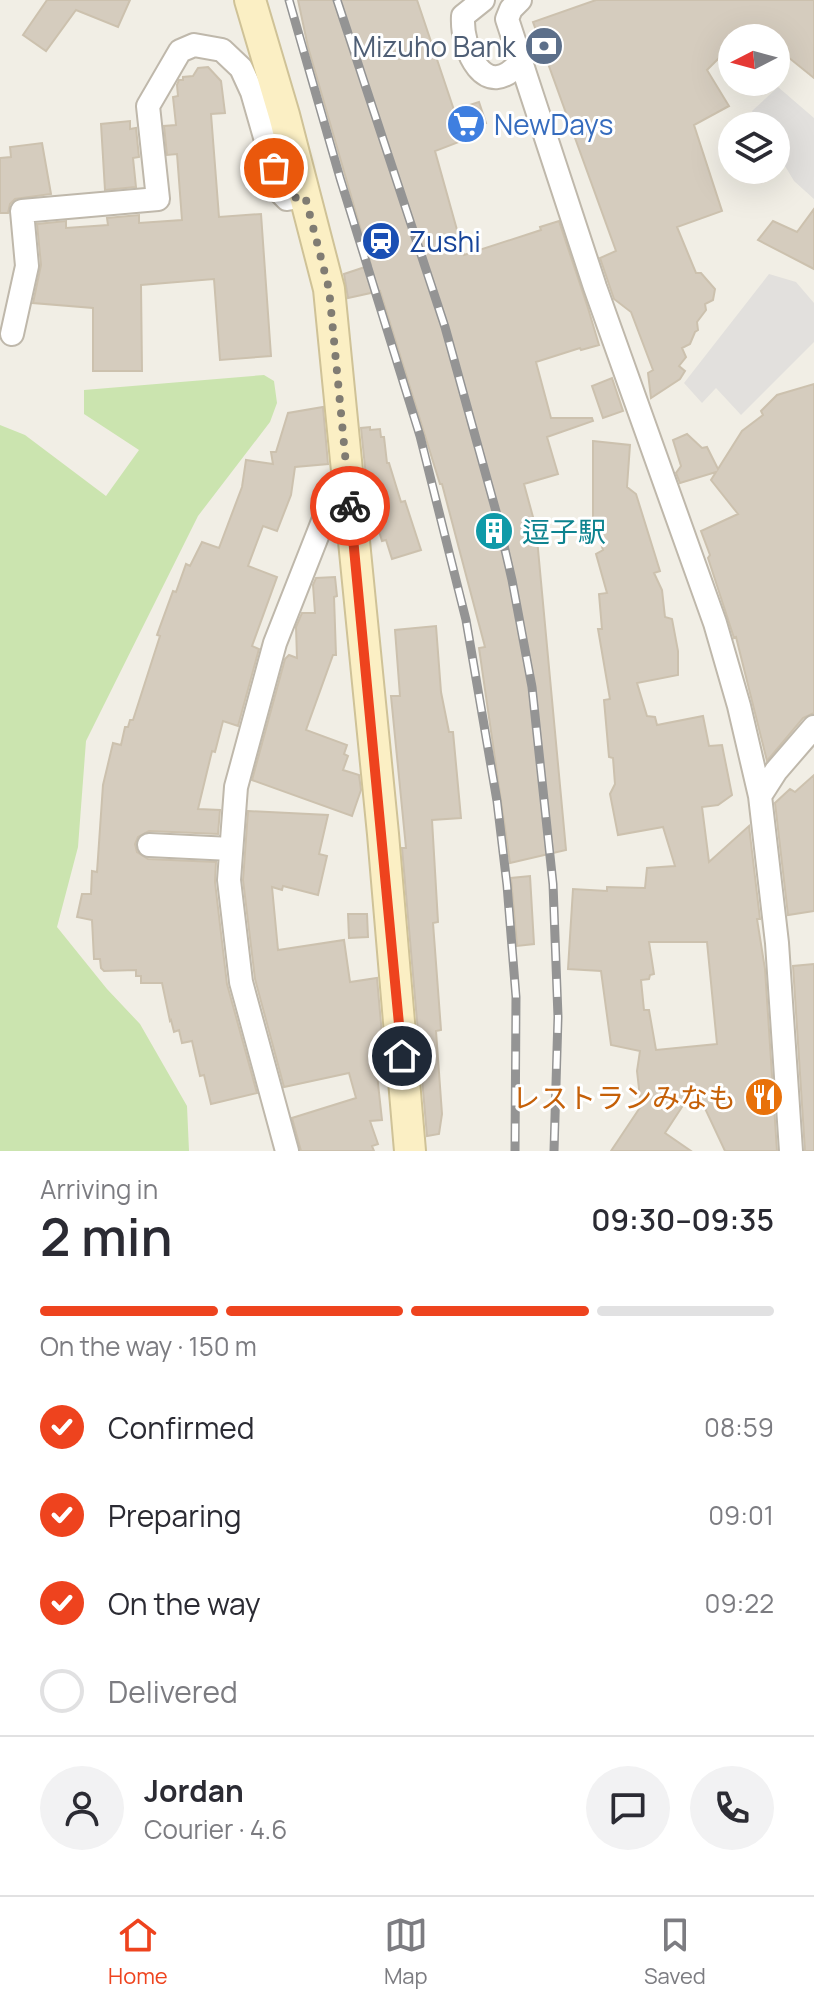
<!DOCTYPE html>
<meta charset="utf-8">
<style>
body{margin:0;font-family:Manrope,"Noto Sans JP",sans-serif;background:#f2f2f3;color:#2b2b33;height:100vh;display:flex;flex-direction:column;font-size:30px;white-space:nowrap}
*{box-sizing:border-box;margin:0}
p{font-size:26px;color:#7c7c81}
.icon{flex:none;width:44px;height:44px;fill:none;stroke:currentColor;stroke-width:2;stroke-linecap:round;stroke-linejoin:round}
.map{position:relative;height:1151px;overflow:hidden}
.details{display:flex;flex-direction:column;background:#fff;flex:1}
.details>*{flex:none}
.needle{width:52px;rotate:264deg}
.tools{position:absolute;left:718px;top:24px;display:grid;gap:16px}
.tools a{display:grid;place-items:center;width:72px;height:72px;border-radius:50%;background:#fff;box-shadow:0 8px 32px #0002;font-size:40px}
.pin{position:absolute;display:grid;place-items:center;width:68px;height:68px;color:#fff;margin:-34px;border:4px solid #fff;border-radius:50%;box-shadow:0 2px 8px #0007}
.courier{position:absolute;display:grid;place-items:center;width:80px;height:80px;margin:-40px;border:6px solid #ee431e;border-radius:50%;background:#fff;color:#222;box-shadow:0 2px 10px #0007}
.headline em{font-style:normal;font-weight:600}
.headline div{display:flex;flex-direction:column-reverse}
.headline{display:flex;align-items:center;justify-content:space-between;height:136px;padding:0 40px}
h1{font-size:52px;font-weight:600;line-height:60px}
.bar{display:grid;grid-template-columns:repeat(4,1fr);gap:12px 8px;align-content:center;height:96px;padding:0 40px}
.bar i{height:10px;border-radius:6px;background:#e1e1e2}
.bar .on{background:#ee431e}
.bar p{grid-column:span 4}
.line{display:flex;align-items:center;gap:20px;padding:0 40px;border-top:2px solid #e1e1e2}
.line div{flex:1}
.round{display:grid;place-items:center;flex:none;width:84px;height:84px;border-radius:42px;background:#f2f2f3}
ol{padding:0 40px;list-style:none}
li{display:flex;align-items:center;gap:24px;height:88px}
li p{margin-inline-start:auto}
li .icon{padding:8px;border-radius:50%;background:#ee431e;color:#fff;stroke-width:4}
li:last-child{color:#7c7c81}
li i{width:44px;height:44px;border:4px solid #e1e1e2;border-radius:50%}
.menu{display:flex;justify-content:space-around;align-items:center;height:112px;border-top:2px solid #e1e1e2;background:#fff;font-size:22px;color:#7c7c81}
.menu a{display:grid;justify-items:center;gap:4px}
.menu .on{color:#ee431e}
.map>svg:first-child{display:block}
.green{fill:#cbe4af}
.parking{fill:#e2e0dd}
.building{fill:#d5ccbe;stroke:#ccc1ae;stroke-width:2;fill-rule:evenodd}
.lines{fill:none;stroke-linecap:round;stroke-linejoin:round}
.street-casing{stroke:#bfb8ab;stroke-width:26}
.secondary-casing{stroke:#cfc297;stroke-width:34}
.street{stroke:#fff;stroke-width:22}
.secondary{stroke:#fbefc4;stroke-width:30}
.rail-casing{stroke:#949494;stroke-width:9}
.rail{stroke:#fff;stroke-width:6;stroke-dasharray:18;stroke-linecap:butt}
.done{stroke:#807c73;stroke-width:8;stroke-dasharray:0 14.4}
.route{stroke:#ee431e;stroke-width:10}
.labels{text-anchor:middle;dominant-baseline:central;stroke-width:6;stroke-linejoin:round;paint-order:stroke}
.service-label{font-size:28px;fill:#4e5e75;stroke:#fff;text-anchor:end}
.shop-label{font-size:28px;fill:#366cbe;stroke:#fff;text-anchor:start}
.transit-label{font-size:28px;fill:#164399;stroke:#fff;text-anchor:start}
.culture-label{font-size:28px;fill:#0d838f;stroke:#fff;text-anchor:start}
.food-label{font-size:28px;fill:#c56008;stroke:#fff;text-anchor:end}
</style>
<div class="map">
<svg width="814" height="1151" viewBox="0 0 814 1151">
<rect width="100%" height="100%" fill="#f1eee5"/>
<path class="green" d="M264,375L274,381L277,403L270,422L198,516L86,741L78,847L57,927L107,989L140,1024L187,1106L189,1151H0V425L25,435L106,496L139,450L84,414V390Z"/>
<path class="parking" d="M778,87L814,118V199L794,181L776,151V126H761L752,111Z
M769,274L796,282L814,303V342L741,415L716,388L702,403L684,383Z"/>
<path class="building" d="M47,0H130L118,27L76,10L46,51L23,35Z
M298,0H417L454,110L479,102L486,123L461,131L464,140L435,151L464,255L541,230L540,227L559,221L588,308L599,345L581,350L580,348L536,362L551,418H592L593,421L547,437L558,474L524,484L536,528L566,850L510,863L479,648L485,647L442,484H440L380,291L348,298L344,274L371,265L308,47Z
M596,0H814V78L783,53L776,54V38H732V45L707,70L729,106L694,125L722,211L677,227L696,273H701L715,289L713,300L705,304L706,310L697,322L698,330L695,332L690,344L682,348L686,357L679,366L685,371L680,379L651,398L648,373L653,370L631,312L614,299L600,258L616,251L533,22Z
M208,67L221,81L225,113L211,114L219,217L261,214L271,356L220,360L214,279L141,285L142,371H93V308L33,303L41,265L37,224L66,221V228L108,225L107,218L139,215V223L182,220L177,154L167,155L164,126L176,125L173,97L178,96L177,85L179,80H183V77L193,76L198,68Z
M130,121V129L136,128L139,157L133,158L136,187L105,190L101,124Z
M42,143L51,194L15,199L10,204L8,213H0V158L11,157L10,147Z
M814,209V269L758,240L773,221L797,232Z
M612,378L623,411L603,418L592,386Z
M814,384V713L803,718L767,761L736,637L734,638L708,558L710,555L701,531L738,514L711,480L716,472L680,483L676,473L681,466L673,440L687,434L702,448L707,447L718,469L742,431L763,415L761,411L777,395Z
M323,407L328,464L295,467L291,495L277,531L263,526L248,566L277,577L252,646L259,649L238,726L223,721L215,752L212,751L198,809L220,810L218,834L149,831L138,837L135,844L137,852L148,859L216,862L215,882L227,984L257,1093L211,1104L204,1075L200,1076L192,1041L182,1043L179,1030L174,1032L171,1020L170,1021L162,983H141V976H136V970L104,971L101,968L100,959H94L92,920L77,917L82,894H91L92,871L97,872L103,785L113,743L121,745L125,727H128L130,720H133L160,636L157,635L173,591L176,592L186,564L190,566L202,542L219,548L242,487L246,460L273,464L271,452H276L288,413Z
M370,427V430L380,429L381,437H384L387,463H389L401,502L405,501L421,550L392,559L386,540L382,541L371,505L369,506L361,428Z
M593,441L630,445L627,487L636,494L660,571L654,573L662,590L665,617L672,619L678,651V675L637,683L647,716L655,717L657,725L703,716L709,746L722,745L732,795L718,805L702,807L709,862L749,826L760,919H757L765,969L777,1151H725L695,1087L665,1133L691,1151H611L641,1106L637,1071L640,1051L611,1045L601,971L568,969L573,889L607,891V887L645,888L647,868L675,866L663,827L618,835L610,794L615,784L613,758L609,757L604,700L610,699L598,629H602L599,594L607,593L596,554L603,550L593,518ZM649,942H707L717,1044L656,1050L649,1010H644L641,980L649,979L650,975L654,974Z
M335,577L337,596L334,597L336,655H333L306,730L347,745L344,754L348,756L343,770L359,775L361,790L352,816L252,780L285,659L289,655L297,658L296,627L302,613H315L313,585L316,578Z
M436,626L441,692L449,732H453L461,818L432,820L438,922L433,923L441,1030L436,1031L442,1114L439,1134L427,1136L402,848H406L391,696H400L395,630Z
M814,775V911L788,915L775,803L790,789L795,792Z
M248,811L328,815L319,854L327,856L318,895L283,886L282,890L272,887L278,950L344,940L350,982L377,978L383,1046L374,1047L382,1120L370,1121L378,1144L372,1146L374,1151H301L292,1118L356,1098L349,1073L284,1087L255,979L243,880Z
M530,876L534,944L517,946L511,878Z
M348,914H367L368,937L349,938Z
M814,964V1151H805L793,966Z"/>
<g class="lines">
<g class="street-casing">
<path id="street" d="M483,0L463,16C461,49 485,105 521,61
M520,0L511,9L507,19L595,287L715,623L739,706L760,796L777,943L791,1151
M12,334L27,266L22,211L158,199L148,106L180,51L194,45L222,50L241,68L252,92L281,193L287,199L305,196
M760,796L776,771L814,727
M149,845L231,849
M287,1151L241,982L229,880L236,787L275,643L327,511L347,480"/>
</g>
<g class="secondary-casing">
<path id="secondary" d="M250,0L284,115L329,289L383,834L410,1151"/>
</g>
<use href="#street" class="street"/>
<use href="#secondary" class="secondary"/>
<g class="rail-casing">
<path id="rail" d="M289,0L340,178L420,436L466,620L497,801L507,885L516,997L515,1151
M337,0L445,327L497,515L512,580L532,687L553,884L558,1017L554,1151"/>
</g>
<use href="#rail" class="rail"/>
</g>
<g class="lines">
<path class="done" d="M274,168L281,193L287,199L305,196L329,289L350,506"/>
<path class="route" d="M350,506L402,1056"/>
</g>
<defs>
<g id="bank-disc" transform="scale(2)"><circle r="9.5" fill="#5c6f8a" stroke="#fff"/><path d="M-6-4H6V4H-6ZM0-2.3a2.3 2.3 0 1 0 0 4.6a2.3 2.3 0 1 0 0-4.6Z" fill="#fff"/></g>
<g id="supermarket-disc" transform="scale(2)"><circle r="9.5" fill="#3f7fe0" stroke="#fff"/><path d="M-6-5.5h2.5l.6 2H6L4.5 2H-2.5L-4.4-4H-6ZM-1.5 3.2a1.3 1.3 0 1 0 .1 0ZM3 3.2a1.3 1.3 0 1 0 .1 0Z" fill="#fff"/></g>
<g id="station-disc" transform="scale(2)"><circle r="9.5" fill="#1a4fb4" stroke="#fff"/><path d="M-3-6H3Q5-6 5-4V2Q5 4 3 4L4.5 6H3L1.5 4h-3L-3 6H-4.5L-3 4Q-5 4-5 2V-4Q-5-6-3-6ZM-3.5-4v3h7v-3ZM-3.5 1v1.5H-2V1ZM2 1v1.5H3.5V1Z" fill="#fff"/></g>
<g id="building-disc" transform="scale(2)"><circle r="9.5" fill="#0f9aa8" stroke="#fff"/><path d="M-4-6H4V6H1V3H-1V6H-4ZM-2.5-4.3h1.7v1.8h-1.7ZM.8-4.3h1.7v1.8H.8ZM-2.5-1h1.7V.8h-1.7ZM.8-1h1.7V.8H.8Z" fill="#fff"/></g>
<g id="restaurant-disc" transform="scale(2)"><circle r="9.5" fill="#e8710a" stroke="#fff"/><path d="M-5-6h1v4h1v-4h1v4h1v-4h1v5L-1.5 .5V6h-2V.5L-5-1ZM5-6V6H3V1.5H1.5Q1.5-4 5-6Z" fill="#fff"/></g>
</defs>
<g fill-rule="evenodd">
<use href="#bank-disc" x="544" y="46"/>
<use href="#supermarket-disc" x="466" y="124"/>
<use href="#station-disc" x="381" y="241"/>
<use href="#building-disc" x="494" y="531"/>
<use href="#restaurant-disc" x="764" y="1097"/>
</g>
<g class="labels">
<g class="service-label">
<text x="516" y="46">Mizuho Bank</text>
</g>
<g class="shop-label">
<text x="494" y="124">NewDays</text>
</g>
<g class="transit-label">
<text x="409" y="241">Zushi</text>
</g>
<g class="culture-label">
<text x="522" y="531">逗子駅</text>
</g>
<g class="food-label">
<text x="736" y="1097">レストランみなも</text>
</g>
</g>
</svg>
<div class="tools">
<a><svg class="needle" viewBox="-14 -14 28 28"><path d="M0-13l5 13h-10z" fill="#e53935"/><path d="M0 13l5-13h-10z" fill="#7c7c81"/></svg></a>
<a><svg class="icon" aria-label="layers" viewBox="0 0 24 24"><path d="M12 4l9 5-9 5-9-5zM3 14l9 5 9-5"/></svg></a>
</div>
<div class="pin" style="left:274px;top:168px;background:#ea580c"><svg class="icon" aria-label="bag" viewBox="0 0 24 24"><path d="M5 8h14l-1 12H6zM9 8a3 3 0 0 1 6 0"/></svg></div>
<div class="pin" style="left:402px;top:1056px;background:#1f2937"><svg class="icon" aria-label="home" viewBox="0 0 24 24"><path d="M3 11l9-7 9 7M6 9v11h12V9"/></svg></div>
<div class="courier" style="left:350px;top:506px"><svg class="icon" aria-label="bike" viewBox="0 0 24 24"><circle cx="6" cy="16" r="4"/><circle cx="18" cy="16" r="4"/><path d="M6 16l4-8h5l3 8M10 8l3 8H6M13 5h3"/></svg></div>
</div>
<section class="details">
<div class="headline"><div><h1>2 min</h1><p>Arriving in</p></div><em>09:30–09:35</em></div>
<div class="bar"><i class="on"></i><i class="on"></i><i class="on"></i><i></i><p>On the way · 150 m</p></div>
<ol>
<li><svg class="icon" aria-label="check" viewBox="0 0 24 24"><path d="M5 12l5 5 9-10"/></svg>Confirmed<p>08:59</p></li>
<li><svg class="icon" aria-label="check" viewBox="0 0 24 24"><path d="M5 12l5 5 9-10"/></svg>Preparing<p>09:01</p></li>
<li><svg class="icon" aria-label="check" viewBox="0 0 24 24"><path d="M5 12l5 5 9-10"/></svg>On the way<p>09:22</p></li>
<li><i></i>Delivered</li>
</ol>
<div class="line" style="height:144px"><a class="round"><svg class="icon" aria-label="person" viewBox="0 0 24 24"><circle cx="12" cy="8" r="4"/><path d="M4 21q1-7 8-7t8 7"/></svg></a><div><b>Jordan</b><p>Courier · 4.6</p></div><a class="round"><svg class="icon" aria-label="chat" viewBox="0 0 24 24"><path d="M4 5h16v11H9l-5 4z"/></svg></a><a class="round"><svg class="icon" aria-label="phone" viewBox="0 0 24 24"><path d="M5 4h4l2 5-3 2q2 4 5 5l2-3 5 2v4C11 20 4 13 5 4z"/></svg></a></div>
</section>
<nav class="menu">
<a class="on"><svg class="icon" aria-label="home" viewBox="0 0 24 24"><path d="M3 11l9-7 9 7M6 9v11h12V9"/></svg>Home</a>
<a><svg class="icon" aria-label="map" viewBox="0 0 24 24"><path d="M3 6l6-2 6 2 6-2v14l-6 2-6-2-6 2zM9 4v14M15 6v14"/></svg>Map</a>
<a><svg class="icon" aria-label="saved" viewBox="0 0 24 24"><path d="M7 4h10v16l-5-4-5 4z"/></svg>Saved</a>
</nav>
